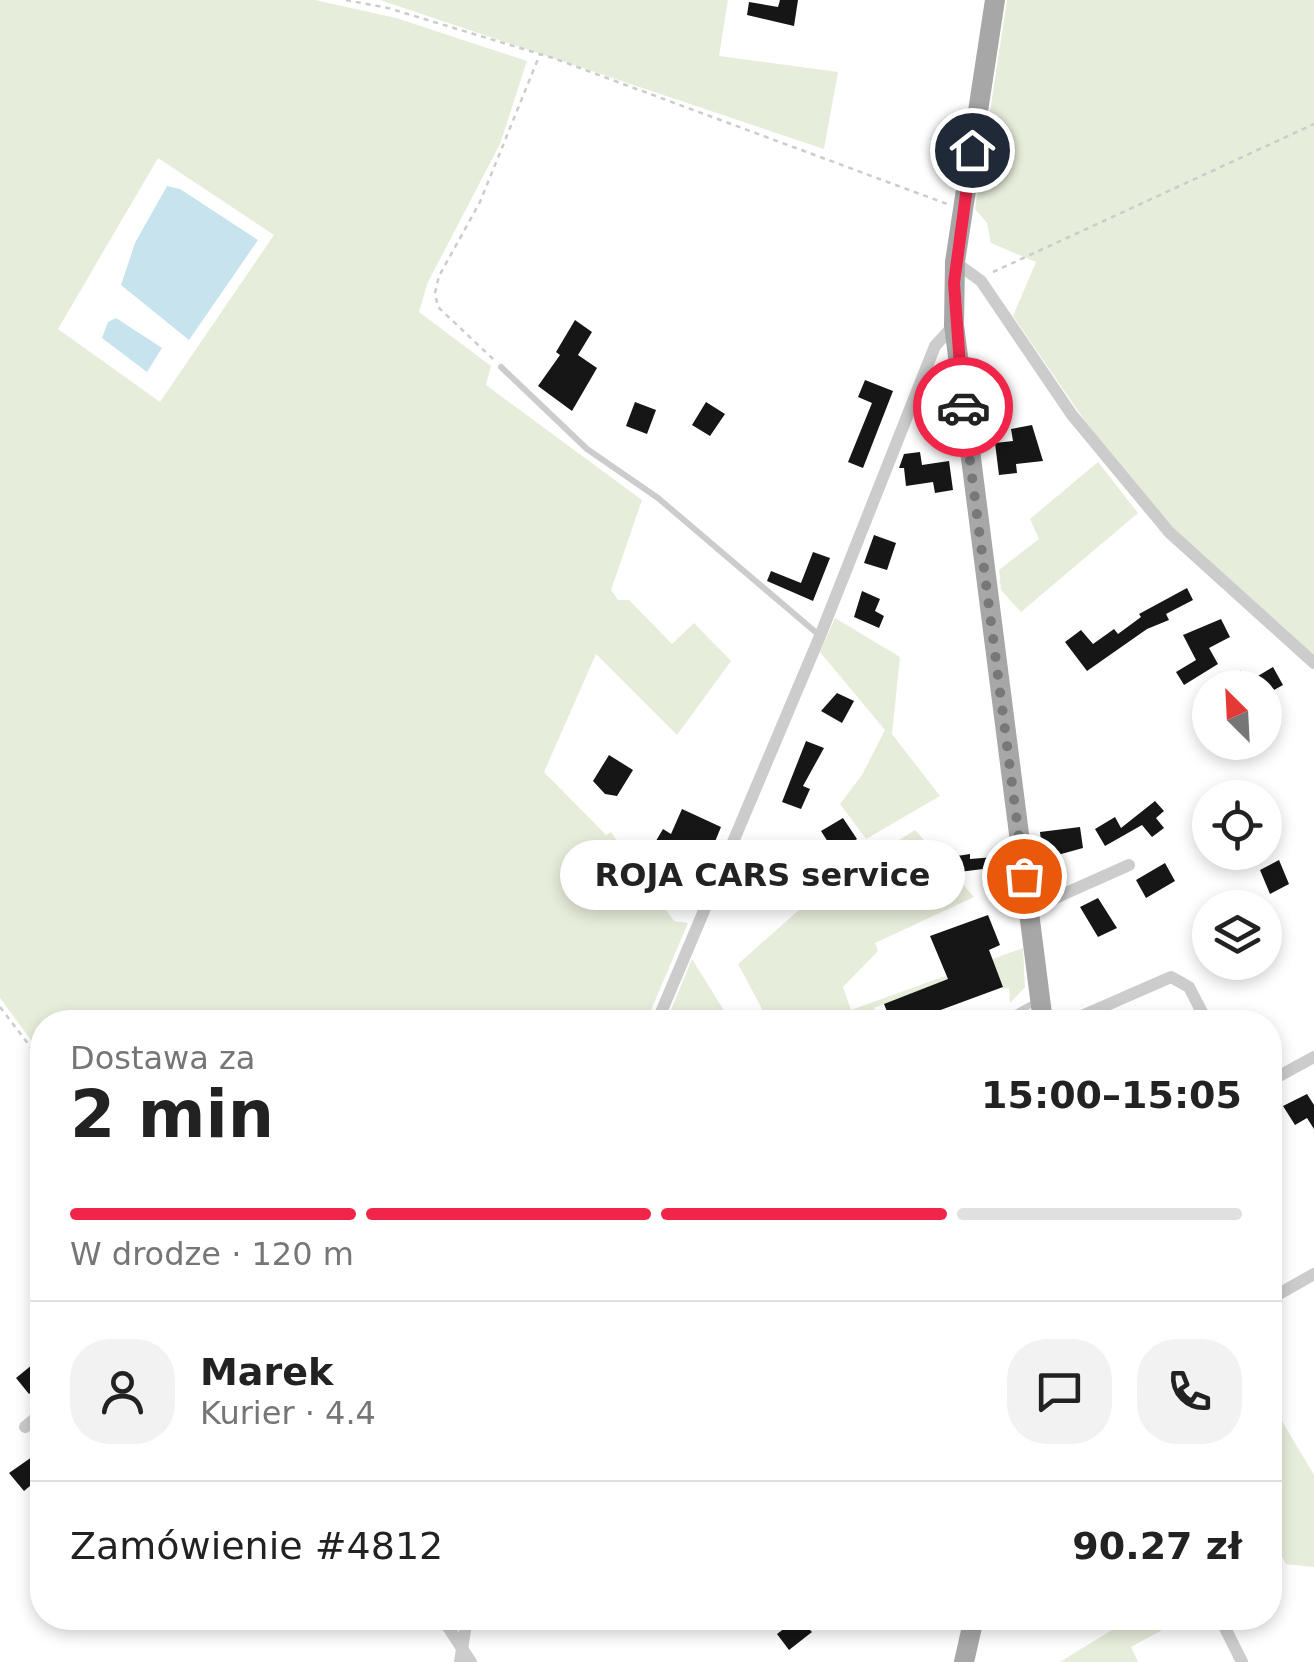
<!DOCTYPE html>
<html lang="pl">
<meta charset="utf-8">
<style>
body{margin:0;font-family:"DejaVu Sans",sans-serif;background:#f2f2f2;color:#222;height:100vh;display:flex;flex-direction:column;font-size:38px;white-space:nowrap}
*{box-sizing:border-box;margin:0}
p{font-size:32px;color:#767676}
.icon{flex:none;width:55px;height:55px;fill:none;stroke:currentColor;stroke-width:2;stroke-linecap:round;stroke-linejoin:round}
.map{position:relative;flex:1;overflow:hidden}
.side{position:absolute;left:30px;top:1010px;width:1252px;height:620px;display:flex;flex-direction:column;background:#fff;border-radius:40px;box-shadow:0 5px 15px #0003}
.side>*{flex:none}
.needle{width:65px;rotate:336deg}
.fabs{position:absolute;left:1192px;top:670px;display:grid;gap:20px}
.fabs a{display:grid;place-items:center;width:90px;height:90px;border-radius:50%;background:#fff;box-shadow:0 5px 15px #0003;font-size:50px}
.pin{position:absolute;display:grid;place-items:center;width:85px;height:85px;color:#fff;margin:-42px;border:5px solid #fff;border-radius:50%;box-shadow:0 2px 10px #0007}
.courier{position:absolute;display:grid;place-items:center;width:100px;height:100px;margin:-50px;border:8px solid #f1254a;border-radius:50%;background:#fff;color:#222;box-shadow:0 2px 12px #0007}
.bubble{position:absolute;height:70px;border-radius:35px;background:#fff;box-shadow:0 5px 15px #0003;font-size:32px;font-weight:600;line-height:70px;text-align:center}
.overview em{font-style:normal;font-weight:600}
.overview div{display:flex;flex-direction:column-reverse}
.overview{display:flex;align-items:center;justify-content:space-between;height:170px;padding:0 40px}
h1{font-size:65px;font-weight:600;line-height:75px}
.bar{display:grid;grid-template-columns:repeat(4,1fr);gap:15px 10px;align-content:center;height:120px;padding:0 40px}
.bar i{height:12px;border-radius:8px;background:#e0e0e0}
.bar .selected{background:#f1254a}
.bar p{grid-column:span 4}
.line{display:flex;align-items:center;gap:25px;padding:0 40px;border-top:2px solid #e0e0e0}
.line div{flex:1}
.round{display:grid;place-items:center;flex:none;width:105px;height:105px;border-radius:40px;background:#f2f2f2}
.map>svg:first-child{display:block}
.green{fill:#e7eddb;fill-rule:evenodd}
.water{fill:#c6e3ee}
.building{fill:#161616}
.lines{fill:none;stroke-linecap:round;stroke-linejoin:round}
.path{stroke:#ccc;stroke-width:2.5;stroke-dasharray:5 5;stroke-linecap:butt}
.service{stroke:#ccc;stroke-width:6}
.minor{stroke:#ccc;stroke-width:12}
.primary{stroke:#a7a7a7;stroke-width:20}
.done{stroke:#787878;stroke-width:10;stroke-dasharray:0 18}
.route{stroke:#f1254a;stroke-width:12}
</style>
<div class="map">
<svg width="1314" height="1662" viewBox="0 0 1314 1662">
<rect width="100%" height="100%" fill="#fff"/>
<path class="green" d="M0,0H315L396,18L527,61L500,144L427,284L419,312L491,366L486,385L642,500L611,590L618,600H629L672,644L694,623L731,661L677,735L596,654L544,772L606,835L611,832L674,921L688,923L646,1022H42V1055L0,998ZM158,158L274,235L160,402L58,329Z
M380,0H728L719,56L838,72L824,149Z
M1007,0H1314V664L1206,568L1113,462L1013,316L1036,262L991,243L987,223L975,209Z
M1098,462L1138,513L1021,612L1001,590L999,570L1039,539L1030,519Z
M835,618L900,657L892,734L940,796L866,839L840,804L862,775L885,730L820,652Z
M915,830L974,897L875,943L878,951L843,987L851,1010L1023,948L1025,987L1010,1003L1009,988L1003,989L993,962L874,1008L878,1022H769L738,964L826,886Z
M692,959L731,1022H666Z
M1270,1401L1314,1475V1567L1286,1564L1270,1534Z
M1117,1618H1184L1131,1647L1138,1662H1060L1120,1625Z"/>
<path class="water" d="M167,186L180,189L258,240L189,340L121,285L135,243Z
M116,318L162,348L147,372L102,338L108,322Z"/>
<path class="building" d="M780,0H798L794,26L747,15L749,2L778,7Z
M575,320L592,332L578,355L597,368L572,411L538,386L560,355L556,352Z
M865,380L893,391L863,468L848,462L872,403L858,397Z
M635,402L656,410L647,434L626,426Z
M706,402L725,414L710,436L692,425Z
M1032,425L1043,461L1016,464L1017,473L999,475L995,443L1013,441L1011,429Z
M920,452L922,465L949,461L953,490L935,493L933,482L906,486L904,468H899L904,454Z
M874,535L896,543L887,570L864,563Z
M813,552L830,558L813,601L767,581L771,571L801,583Z
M1187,588L1193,600L1166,614L1169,620L1147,629L1087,671L1065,642L1081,630L1093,644L1114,629L1118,634L1141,617L1139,614Z
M862,591L880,599L875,611L884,616L879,628L854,617Z
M1221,619L1230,637L1209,648L1218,664L1184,685L1176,672L1196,660L1183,635Z
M1273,667L1283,685L1265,695V688H1235L1229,676L1241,670L1248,682Z
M837,693L854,701L842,723L821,711Z
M806,741L824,748L803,786L810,789L801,809L782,802Z
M609,755L633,770L617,796L605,794L593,781Z
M1155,801L1164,811L1156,818L1164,828L1152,837L1142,825L1105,846L1095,829L1115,817L1121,828Z
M682,809L721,827L707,861L681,851L674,862L653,846L663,829L671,834Z
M843,818L857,839L835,853L821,831Z
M1080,827L1083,848L1043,859L1040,832Z
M970,854V859L1007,856L1008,866H1002L1003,876L984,877L983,869L959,872L957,856Z
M754,858L776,865L771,889L747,880Z
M1279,860L1289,884L1270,894L1260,870Z
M1165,863L1175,881L1146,898L1136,880Z
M1098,898L1117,928L1098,937L1080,907Z
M988,915L1000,945L989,950L1003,987L908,1022L901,1017L891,1021L884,1004L948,979L930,936Z
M1307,1094L1314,1105V1129L1307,1118L1295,1125L1283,1106Z
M38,1360L42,1383L29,1394L16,1378Z
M42,1450V1476L24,1491L9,1473Z
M798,1618L812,1632L789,1650L777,1634Z"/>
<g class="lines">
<path class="path" d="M346,0L388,8L553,58L947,204
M993,272L1314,124
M493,359L438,307L435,293L439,276L480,202L540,54
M0,1007L42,1062"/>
<path class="service" d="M501,367L587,449L658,498L819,635
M999,1022L1034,1003"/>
<path class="minor" d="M955,262L981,281L1072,415L1169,532L1314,663
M1028,910L1129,865
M657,1022L820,636L935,346L954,325
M1068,1022L1171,977L1189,987L1207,1022
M1270,1081L1314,1057
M1270,1299L1314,1274
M25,1427L42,1413
M442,1618L471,1662
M1220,1618L1242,1662
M460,1662L467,1618"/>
<path class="primary" d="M995,0L955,262L954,325L1043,1022
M964,1662L974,1618"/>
</g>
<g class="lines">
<path class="done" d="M963,407L1024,876"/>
<path class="route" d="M963,407L954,283L972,150"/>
</g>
</svg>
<div class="fabs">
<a><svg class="needle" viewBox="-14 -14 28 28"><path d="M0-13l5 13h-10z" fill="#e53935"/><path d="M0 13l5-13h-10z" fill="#767676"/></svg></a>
<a><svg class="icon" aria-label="locate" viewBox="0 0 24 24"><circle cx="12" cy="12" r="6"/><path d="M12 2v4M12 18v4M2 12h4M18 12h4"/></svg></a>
<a><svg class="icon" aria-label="layers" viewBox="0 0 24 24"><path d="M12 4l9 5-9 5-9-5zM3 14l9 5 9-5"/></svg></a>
</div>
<div class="pin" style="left:1024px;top:876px;background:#ea580c"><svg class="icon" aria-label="bag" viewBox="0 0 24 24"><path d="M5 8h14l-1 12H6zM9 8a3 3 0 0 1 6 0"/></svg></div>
<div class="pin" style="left:972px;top:150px;background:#1f2937"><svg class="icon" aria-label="home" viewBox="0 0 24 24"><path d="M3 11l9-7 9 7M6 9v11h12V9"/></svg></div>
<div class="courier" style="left:963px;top:407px"><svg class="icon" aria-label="car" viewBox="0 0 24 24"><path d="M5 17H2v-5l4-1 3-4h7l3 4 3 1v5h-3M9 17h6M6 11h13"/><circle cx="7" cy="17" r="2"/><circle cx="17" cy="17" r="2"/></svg></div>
<div class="bubble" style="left:560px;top:840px;width:405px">ROJA CARS service</div>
<section class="side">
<div class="overview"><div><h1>2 min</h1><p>Dostawa za</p></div><em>15:00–15:05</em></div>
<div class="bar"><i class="selected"></i><i class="selected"></i><i class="selected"></i><i></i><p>W drodze · 120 m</p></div>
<div class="line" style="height:180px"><a class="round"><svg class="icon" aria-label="person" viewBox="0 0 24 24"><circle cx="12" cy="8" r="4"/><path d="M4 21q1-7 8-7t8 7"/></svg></a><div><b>Marek</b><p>Kurier · 4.4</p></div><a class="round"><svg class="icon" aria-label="chat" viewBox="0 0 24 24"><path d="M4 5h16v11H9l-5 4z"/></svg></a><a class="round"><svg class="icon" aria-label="phone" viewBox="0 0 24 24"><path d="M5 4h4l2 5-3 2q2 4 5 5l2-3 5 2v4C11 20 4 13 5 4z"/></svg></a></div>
<div class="line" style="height:130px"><div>Zamówienie #4812</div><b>90.27 zł</b></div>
</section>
</div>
